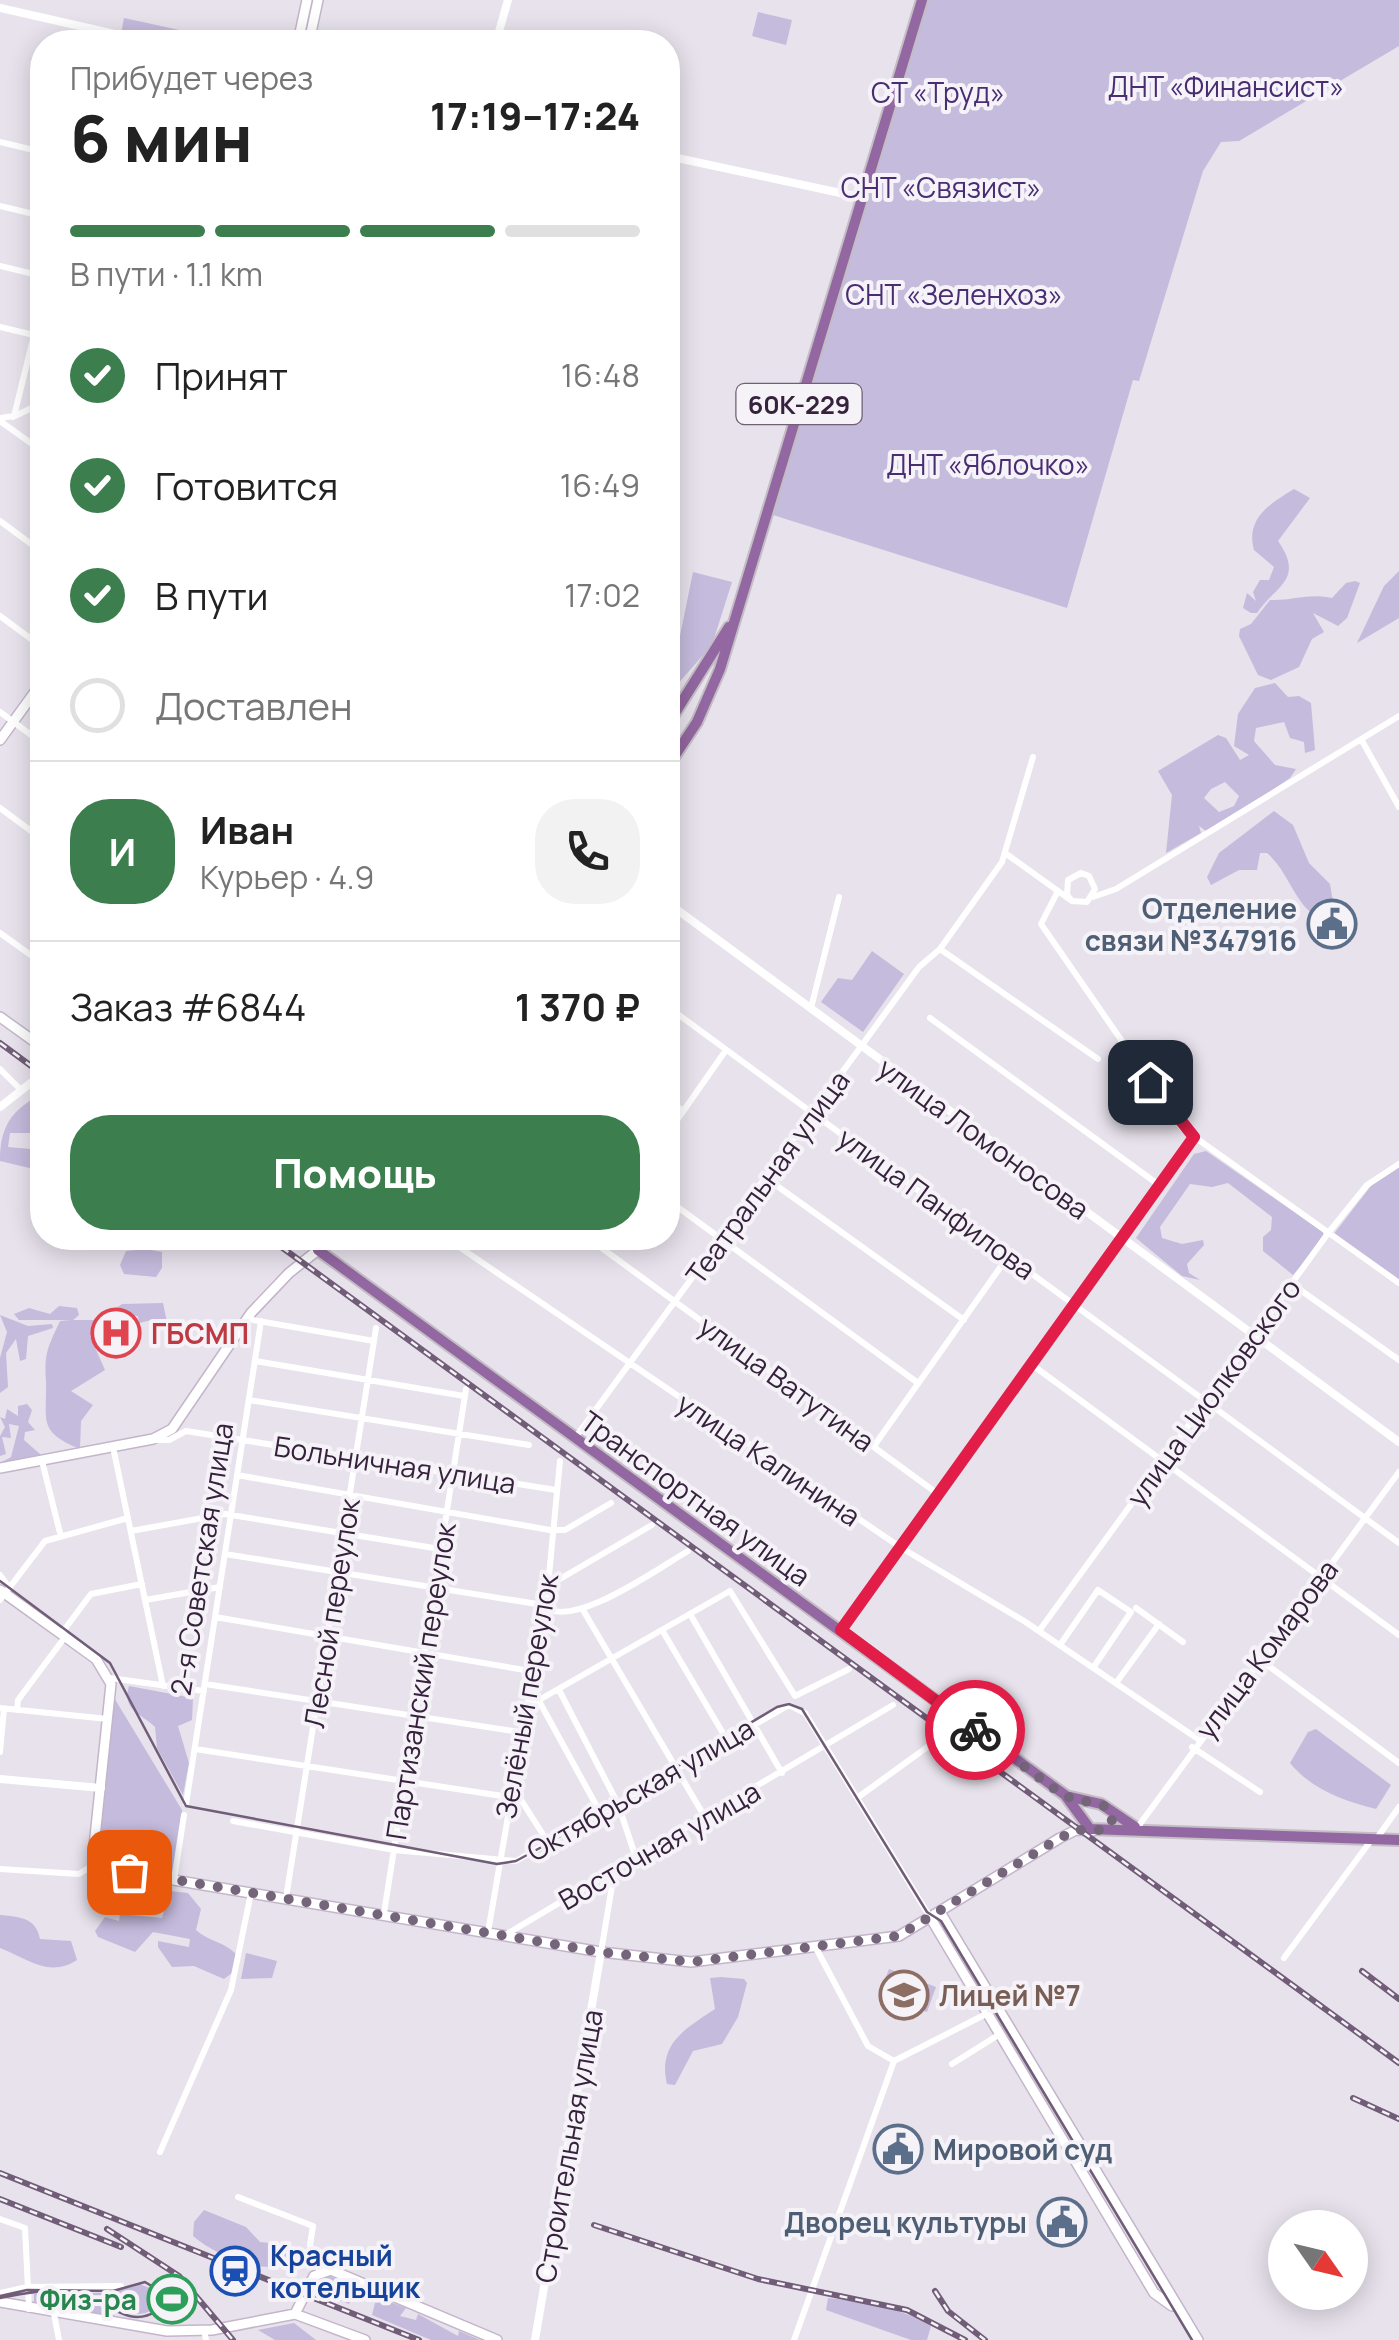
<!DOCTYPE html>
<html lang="ru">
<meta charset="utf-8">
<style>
body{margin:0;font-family:Manrope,sans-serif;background:#f2f2f2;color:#222;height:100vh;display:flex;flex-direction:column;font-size:38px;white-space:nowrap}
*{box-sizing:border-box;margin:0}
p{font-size:32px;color:#767676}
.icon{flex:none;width:55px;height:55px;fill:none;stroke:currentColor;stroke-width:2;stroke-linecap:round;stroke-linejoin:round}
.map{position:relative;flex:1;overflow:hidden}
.side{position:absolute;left:30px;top:30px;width:650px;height:1220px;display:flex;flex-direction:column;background:#fff;border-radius:40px;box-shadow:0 5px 25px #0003}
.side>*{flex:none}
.needle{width:65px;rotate:124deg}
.controls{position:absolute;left:1268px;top:2210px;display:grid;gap:20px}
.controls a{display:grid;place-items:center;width:100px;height:100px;border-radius:50%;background:#fff;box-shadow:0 5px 25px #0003;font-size:50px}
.pin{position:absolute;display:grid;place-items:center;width:85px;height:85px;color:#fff;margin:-42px;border-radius:20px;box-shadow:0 5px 15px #0006}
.courier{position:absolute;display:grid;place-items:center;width:100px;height:100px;margin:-50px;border:8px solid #e11d48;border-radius:50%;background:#fff;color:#222;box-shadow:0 2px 12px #0007}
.summary em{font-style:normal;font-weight:800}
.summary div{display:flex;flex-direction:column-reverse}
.summary{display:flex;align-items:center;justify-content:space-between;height:170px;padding:0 40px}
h1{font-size:65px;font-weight:800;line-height:75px}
.bar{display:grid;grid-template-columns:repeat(4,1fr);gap:15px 10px;align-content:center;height:120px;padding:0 40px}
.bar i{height:12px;border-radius:8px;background:#e0e0e0}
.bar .selected{background:#3c7e4e}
.bar p{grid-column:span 4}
.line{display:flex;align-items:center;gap:25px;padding:0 40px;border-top:2px solid #e0e0e0}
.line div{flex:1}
.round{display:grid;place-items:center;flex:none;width:105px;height:105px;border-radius:40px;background:#f2f2f2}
ol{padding:0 40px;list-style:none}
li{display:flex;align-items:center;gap:30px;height:110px}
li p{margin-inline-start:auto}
li .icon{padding:10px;border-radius:50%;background:#3c7e4e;color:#fff;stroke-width:4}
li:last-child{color:#767676}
li i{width:55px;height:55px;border:5px solid #e0e0e0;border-radius:50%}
.primary-button{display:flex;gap:20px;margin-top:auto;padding:20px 40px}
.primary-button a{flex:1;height:115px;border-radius:40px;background:#3c7e4e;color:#fff;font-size:40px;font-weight:800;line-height:115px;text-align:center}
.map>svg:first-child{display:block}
.green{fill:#c5bbdd;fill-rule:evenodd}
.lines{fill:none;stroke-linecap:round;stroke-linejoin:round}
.secondary-casing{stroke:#c4b5cb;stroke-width:12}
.primary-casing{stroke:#c3bdc4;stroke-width:14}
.minor{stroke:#fff;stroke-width:6}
.tertiary{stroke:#fff;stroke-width:8}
.secondary{stroke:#fff;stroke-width:9}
.primary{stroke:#9367a1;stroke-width:10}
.tram{stroke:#715d78;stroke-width:2.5}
.rail-casing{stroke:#715d78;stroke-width:6}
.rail{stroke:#f5f2f8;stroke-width:2.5;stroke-dasharray:8;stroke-linecap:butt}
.done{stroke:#74657a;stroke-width:10;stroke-dasharray:0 18}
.route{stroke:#e11d48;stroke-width:12}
.labels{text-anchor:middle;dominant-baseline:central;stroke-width:8;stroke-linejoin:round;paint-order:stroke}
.shield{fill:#f5f2f8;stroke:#6f6074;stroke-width:2.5}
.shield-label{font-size:25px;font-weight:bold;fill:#36223c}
.park-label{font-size:28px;fill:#492d73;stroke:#f5f2f8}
.service-label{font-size:28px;font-weight:bold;fill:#4e5e75;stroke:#f5f2f8;text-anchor:end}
.street-label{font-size:28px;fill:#36223c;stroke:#f5f2f8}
.health-label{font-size:28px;font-weight:bold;fill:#be3a42;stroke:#f5f2f8;text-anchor:start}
.education-label{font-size:28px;font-weight:bold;fill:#785e54;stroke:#f5f2f8;text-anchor:start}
.transit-label{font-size:28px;font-weight:bold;fill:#164399;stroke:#f5f2f8;text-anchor:start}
.leisure-label{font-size:28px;font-weight:bold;fill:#27864d;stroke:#f5f2f8;text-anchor:end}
</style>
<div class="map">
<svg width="1399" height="2340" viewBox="0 0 1399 2340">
<rect width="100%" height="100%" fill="#e8e2ec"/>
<path class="green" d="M928,0H1399V46L1239,141L1221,142L1203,171L1139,381L1133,380L1067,608L773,515Z
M758,12L792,20L786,45L752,36Z
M124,18L221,39L220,42H161L121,34Z
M1294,489L1310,498L1278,541C1305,580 1276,585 1257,613H1251L1243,608L1247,593L1256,601L1253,592L1260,580H1269L1274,567L1254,550C1245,518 1271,503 1294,489Z
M1399,571V618L1357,643L1384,586Z
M693,572L732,582L712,645L668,695Z
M1355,581L1360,583L1347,618L1338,626L1313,613L1324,632L1312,639L1299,667L1271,680L1258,675L1239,636L1240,629L1251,624L1270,600C1294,601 1307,593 1332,598L1346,583Z
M1275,683L1288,697L1299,696L1311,703L1315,750L1305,753L1304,742L1290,738L1284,722L1256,728L1254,741L1275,765L1296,769L1290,778L1209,833L1199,826L1201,833L1166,853L1172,795L1158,771L1218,735L1226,738L1240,760L1249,755L1234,746L1238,714L1255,688ZM1225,782L1239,796L1234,806L1219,812L1204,798L1211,789Z
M1274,811L1293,825L1309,863L1330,884L1333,902L1310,912C1292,895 1286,869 1267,853H1260L1257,870H1239L1211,885L1207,877L1219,853Z
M872,951L904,974L863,1032L821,1002L838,978L852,980Z
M33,1099L42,1101V1133H10L8,1147L42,1150V1171L0,1161C0,1131 8,1114 33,1099Z
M1206,1151L1323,1232V1240L1293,1275L1263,1251V1237L1271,1230L1272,1217L1228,1183L1212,1187L1190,1184L1160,1227L1162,1238L1182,1244L1203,1240L1204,1245L1187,1264L1189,1273L1200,1280L1182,1276L1136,1238L1194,1154Z
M1399,1167V1283L1333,1235L1374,1182Z
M146,1249L162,1252V1268L156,1277L124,1274L120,1265L126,1251Z
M163,1303L167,1322L157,1325L152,1320L139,1323L138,1316L108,1314L122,1304Z
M59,1306L77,1308L79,1315L73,1320H94L98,1327L90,1336L105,1370L71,1391L93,1405L81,1421L80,1449C37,1431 47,1421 46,1381C44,1353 48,1347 60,1321L71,1320H19L14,1314L29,1308L50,1314Z
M0,1315L28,1326L52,1324L53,1328L28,1336L26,1359L20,1361L16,1339L6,1353L8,1387L0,1393V1358L7,1332Z
M27,1404L32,1410L28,1422L35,1430L25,1432L24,1440L41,1455L0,1463L11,1457L19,1426L9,1424L11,1438L2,1437L6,1454L0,1456V1436L5,1427L0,1417L5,1419L7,1409L18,1416V1406Z
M129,1686L193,1698L192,1720L178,1726L189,1763L183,1795L157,1748L155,1727C143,1714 121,1711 129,1686Z
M113,1696L182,1810L173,1875L106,1862L95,1854Z
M1316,1729L1391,1785L1376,1809C1344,1801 1311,1789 1290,1763L1308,1732Z
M170,1891L188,1893L201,1909L196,1930C209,1942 224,1941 237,1955L232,1973L224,1979L194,1966L172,1967L158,1947V1941L189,1947L190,1939L153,1932L135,1952L98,1937L95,1931L105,1917L119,1921L120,1914L162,1918Z
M0,1915C19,1917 36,1917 40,1939L71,1941L77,1960C49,1978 28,1959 0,1948Z
M246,1953L277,1961L272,1978L241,1979Z
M889,1969L936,1987L927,2012L879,1995Z
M721,1977L744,1979L747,1983L738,2017L722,2044L693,2051L675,2085L667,2084C657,2043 687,2028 715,2009L710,1978Z
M204,2210L246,2227L260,2242L289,2245L297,2258C271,2280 216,2256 193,2236L194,2222Z
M329,2276L357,2287L349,2304L314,2289L320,2279Z
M139,2284L153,2289L158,2298L154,2309C132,2323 105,2305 85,2293H111Z
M60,2293L86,2297L118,2318L34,2306V2294Z
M828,2298C863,2302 900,2307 931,2326L927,2340H911L826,2310Z
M390,2302L406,2308L400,2316L416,2320L418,2314L458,2336L459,2331L480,2340H431L372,2315L375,2303Z
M294,2323L316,2340H275L258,2330Z"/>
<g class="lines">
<g class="secondary-casing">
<path id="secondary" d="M298,42L307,0
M309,42L318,0
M0,740L42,682
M0,1017L42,1047
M0,1468L153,1439L172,1429L251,1313L289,1273L318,1250L301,1238
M0,1590L96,1659L111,1684L93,1856L102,1868L601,1952L691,1962L899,1936L1060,1838L1076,1830L1093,1831
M940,1912L1198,2340
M930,1917L1154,2293L1172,2306
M0,2302L167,2331L212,2330L295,2314L365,2340
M295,2314L314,2276L331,2270L497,2340"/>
</g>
<g class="primary-casing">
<path id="primary" d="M668,724L729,627
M668,766L697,722L720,669L922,0
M327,1238L318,1250L1065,1795L1090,1829L1399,1840
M1066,1796L1101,1804L1135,1827"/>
</g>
<path class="minor" d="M0,142L42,152
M0,206L42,216
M0,266L42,276
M0,327L42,337
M13,417L42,403
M0,418L14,416L42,303
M0,421L42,451
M0,521L42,552
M0,616L42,647
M0,712L42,743
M1361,739L1399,807
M0,808L42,839
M1005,853L1072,901L1087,902L1095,889L1089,876L1081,873L1068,880L1067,895L1072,901
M1058,891L1041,924L1182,1128L1399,1283
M1093,897L1116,889L1399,716
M0,933L42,963
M940,949L1098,1059
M668,1007L1399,1543
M811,1008L839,897
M930,1018L1159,1185
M0,1069L22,1091
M668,1100L683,1111
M668,1133L726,1050
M766,1178L964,1320
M668,1200L918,1383
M446,1238L900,1547L1024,1621L1198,1739
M588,1238L938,1494
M1292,1284L1399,1360
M247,1319L374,1341
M255,1361L464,1396
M1031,1364L1399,1635
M249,1400L529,1445
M575,1438L919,967L940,949L1002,862L1033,757
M154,1440H169L186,1431L556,1490
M874,1446L1009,1255
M113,1447L163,1686
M42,1461L60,1533
M237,1475L550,1530H565L611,1503
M131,1531L225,1514L440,1549
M225,1554L543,1605C569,1633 660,1567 688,1551
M0,1575L9,1587
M548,1586L652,1525
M0,1600L45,1541L128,1518
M145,1600L220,1587
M1136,1608L1183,1642
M583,1610L706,1819
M690,1614L782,1773
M215,1617L530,1671
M662,1630L727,1740
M841,1631L1194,1137
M1039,1631L1329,1232L1367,1185L1399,1164
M61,1634L91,1594L142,1584
M1060,1645L1098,1590L1131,1612L1093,1668
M1258,1658L1399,1763
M110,1678L204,1691
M1116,1683L1159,1624
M205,1684L520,1732
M559,1690L618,1804L636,1858
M539,1701L601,1814
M0,1708L108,1719
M525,1708L730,1591L795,1696L849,1669
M17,1710L18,1700L65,1637
M1192,1747L1260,1792
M195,1749L509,1797
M0,1752L4,1709
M509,1793L518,1795L549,1844
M857,1798L937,1740
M186,1804L261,1321
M233,1821L394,1850L516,1861L789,1705L805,1713L930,1917
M1137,1828L1399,1472
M1377,1838L1399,1807
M0,1869L79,1874L95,1864
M174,1880L184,1815
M286,1898L376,1328
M384,1913L466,1389
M488,1932L548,1586L560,1461
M505,1935L893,1705
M816,1948L868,2046L894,2061L988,2013
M601,1952L614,1874
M1284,1958L1372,1839
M952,2064L1000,2034
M160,2152L231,1990L251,1893
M238,2197L313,2226L310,2245L320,2272
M0,2219L25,2228L29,2309
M0,2293L27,2287L121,2286
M54,2314L59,2340
M204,2330L206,2340
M794,2340L894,2061"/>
<path class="tertiary" d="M0,8L150,42
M496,42L508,0
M668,156L859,197
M668,903L1399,1442
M0,1107L42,1074
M0,1779L101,1788
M535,2340L601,1952"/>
<use href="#secondary" class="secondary"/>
<use href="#primary" class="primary"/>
<path class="tram" d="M0,1581L110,1663L186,1806L497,1864L516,1861L549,1843L777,1707L789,1704L802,1709L927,1912L941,1921L1192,2340
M0,2296L27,2290L113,2291L145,2282L155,2288L160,2299L156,2311C127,2331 101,2295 73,2292C48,2289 24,2293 0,2298"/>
<g class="rail-casing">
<path id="rail" d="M0,1043L42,1074
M269,1238L1399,2063
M1362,1971L1399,1999
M1353,2098L1399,2119
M0,2173L419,2340
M0,2199L121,2247
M594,2225L758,2279L907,2310L965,2340
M107,2229L179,2276L233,2340
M935,2291L948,2311L985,2340"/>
</g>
<use href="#rail" class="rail"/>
</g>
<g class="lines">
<path class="done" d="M129,1872L600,1952L691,1962L898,1936L1060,1838L1076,1830H1104L1112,1821L1108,1807L1064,1796L975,1730"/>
<path class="route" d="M975,1730L841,1630L1194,1137L1150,1082"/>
</g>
<defs>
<g id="civic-ring" transform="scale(2.5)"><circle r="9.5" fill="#f5f2f8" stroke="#5c6f8a" stroke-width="1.5"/><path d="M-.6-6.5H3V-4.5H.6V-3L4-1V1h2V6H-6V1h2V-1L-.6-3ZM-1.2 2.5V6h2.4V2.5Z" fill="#5c6f8a"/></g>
<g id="hospital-ring" transform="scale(2.5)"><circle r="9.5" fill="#f5f2f8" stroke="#e0444e" stroke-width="1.5"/><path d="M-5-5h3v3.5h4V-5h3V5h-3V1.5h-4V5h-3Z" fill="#e0444e"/></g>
<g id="university-ring" transform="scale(2.5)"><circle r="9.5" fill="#f5f2f8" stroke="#8d6e63" stroke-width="1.5"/><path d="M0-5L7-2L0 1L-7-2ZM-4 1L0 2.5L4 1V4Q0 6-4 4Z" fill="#8d6e63"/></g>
<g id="station-ring" transform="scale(2.5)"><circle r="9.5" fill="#f5f2f8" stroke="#1a4fb4" stroke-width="1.5"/><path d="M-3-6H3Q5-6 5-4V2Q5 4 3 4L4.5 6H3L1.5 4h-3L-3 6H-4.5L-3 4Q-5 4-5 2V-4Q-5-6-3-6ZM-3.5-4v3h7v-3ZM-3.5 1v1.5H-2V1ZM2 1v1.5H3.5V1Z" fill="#1a4fb4"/></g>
<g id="stadium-ring" transform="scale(2.5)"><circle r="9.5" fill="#f5f2f8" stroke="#2e9e5b" stroke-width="1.5"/><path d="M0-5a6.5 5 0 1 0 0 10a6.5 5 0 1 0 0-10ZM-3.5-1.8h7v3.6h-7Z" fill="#2e9e5b"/></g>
</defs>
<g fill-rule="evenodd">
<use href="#civic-ring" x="1332" y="924"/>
<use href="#hospital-ring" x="116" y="1333"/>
<use href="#university-ring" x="904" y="1995"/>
<use href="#civic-ring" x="898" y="2149"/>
<use href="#civic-ring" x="1062" y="2222"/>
<use href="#station-ring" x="235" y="2271"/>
<use href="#stadium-ring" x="172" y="2299"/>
</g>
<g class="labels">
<rect class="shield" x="736.5" y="384" width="125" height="40" rx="8"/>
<g class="shield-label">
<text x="799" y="404">60К-229</text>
</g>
<g class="park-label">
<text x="1226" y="86">ДНТ «Финансист»</text>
<text x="938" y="92">СТ «Труд»</text>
<text x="941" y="187">СНТ «Связист»</text>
<text x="954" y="294">СНТ «Зеленхоз»</text>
<text x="988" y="464">ДНТ «Яблочко»</text>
</g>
<g class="service-label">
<text x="1297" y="908">Отделение<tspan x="1297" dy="32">связи №347916</tspan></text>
<text x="933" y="2149" text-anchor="start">Мировой суд</text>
<text x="1027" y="2222">Дворец культуры</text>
</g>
<g class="street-label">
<text transform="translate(984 1138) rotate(36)">улица Ломоносова</text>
<text transform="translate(767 1177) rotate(-54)">Театральная улица</text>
<text transform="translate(937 1203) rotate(36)">улица Панфилова</text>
<text transform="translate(787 1383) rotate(36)">улица Ватутина</text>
<text transform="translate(1213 1392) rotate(-54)">улица Циолковского</text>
<text transform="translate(769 1459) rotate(34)">улица Калинина</text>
<text transform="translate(395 1464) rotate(9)">Больничная улица</text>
<text transform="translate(696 1498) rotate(36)">Транспортная улица</text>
<text transform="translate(201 1559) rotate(-81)">2-я Советская улица</text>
<text transform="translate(331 1613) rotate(-81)">Лесной переулок</text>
<text transform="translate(1266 1649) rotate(-53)">улица Комарова</text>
<text transform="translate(420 1681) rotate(-81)">Партизанский переулок</text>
<text transform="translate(526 1696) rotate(-80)">Зелёный переулок</text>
<text transform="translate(640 1789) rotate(-30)">Октябрьская улица</text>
<text transform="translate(659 1845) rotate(-30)">Восточная улица</text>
<text transform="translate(568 2146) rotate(-80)">Строительная улица</text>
</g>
<g class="health-label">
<text x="151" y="1333">ГБСМП</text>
</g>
<g class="education-label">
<text x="939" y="1995">Лицей №7</text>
</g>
<g class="transit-label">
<text x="270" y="2255">Красный<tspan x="270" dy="32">котельщик</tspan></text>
</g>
<g class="leisure-label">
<text x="137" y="2299">Физ-ра</text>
</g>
</g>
</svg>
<div class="controls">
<a><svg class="needle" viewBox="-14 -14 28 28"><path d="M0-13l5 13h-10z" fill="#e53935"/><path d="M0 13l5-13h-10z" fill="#767676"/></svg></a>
</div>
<div class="pin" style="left:129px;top:1872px;background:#ea580c"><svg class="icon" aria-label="bag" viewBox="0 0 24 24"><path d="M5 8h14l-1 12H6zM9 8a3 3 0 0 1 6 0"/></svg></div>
<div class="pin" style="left:1150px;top:1082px;background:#1f2937"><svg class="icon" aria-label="home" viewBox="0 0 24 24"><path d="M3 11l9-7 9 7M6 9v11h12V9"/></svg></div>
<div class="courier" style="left:975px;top:1730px"><svg class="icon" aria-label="bike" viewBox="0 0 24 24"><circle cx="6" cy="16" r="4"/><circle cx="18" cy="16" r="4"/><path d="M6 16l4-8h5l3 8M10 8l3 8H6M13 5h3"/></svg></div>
<section class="side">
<div class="summary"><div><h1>6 мин</h1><p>Прибудет через</p></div><em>17:19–17:24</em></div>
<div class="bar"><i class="selected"></i><i class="selected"></i><i class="selected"></i><i></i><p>В пути · 1.1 km</p></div>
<ol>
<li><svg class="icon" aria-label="check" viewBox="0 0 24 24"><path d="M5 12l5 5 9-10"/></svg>Принят<p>16:48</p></li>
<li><svg class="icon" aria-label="check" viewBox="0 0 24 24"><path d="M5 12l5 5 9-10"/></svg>Готовится<p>16:49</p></li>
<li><svg class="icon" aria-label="check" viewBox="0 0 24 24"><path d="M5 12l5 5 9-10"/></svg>В пути<p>17:02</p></li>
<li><i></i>Доставлен</li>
</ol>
<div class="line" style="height:180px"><b class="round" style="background:#3c7e4e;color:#fff">И</b><div><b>Иван</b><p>Курьер · 4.9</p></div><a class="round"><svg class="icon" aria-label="phone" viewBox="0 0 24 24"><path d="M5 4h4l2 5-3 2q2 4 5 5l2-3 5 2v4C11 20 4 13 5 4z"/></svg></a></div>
<div class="line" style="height:130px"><div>Заказ #6844</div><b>1 370 ₽</b></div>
<div class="primary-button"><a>Помощь</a></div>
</section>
</div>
